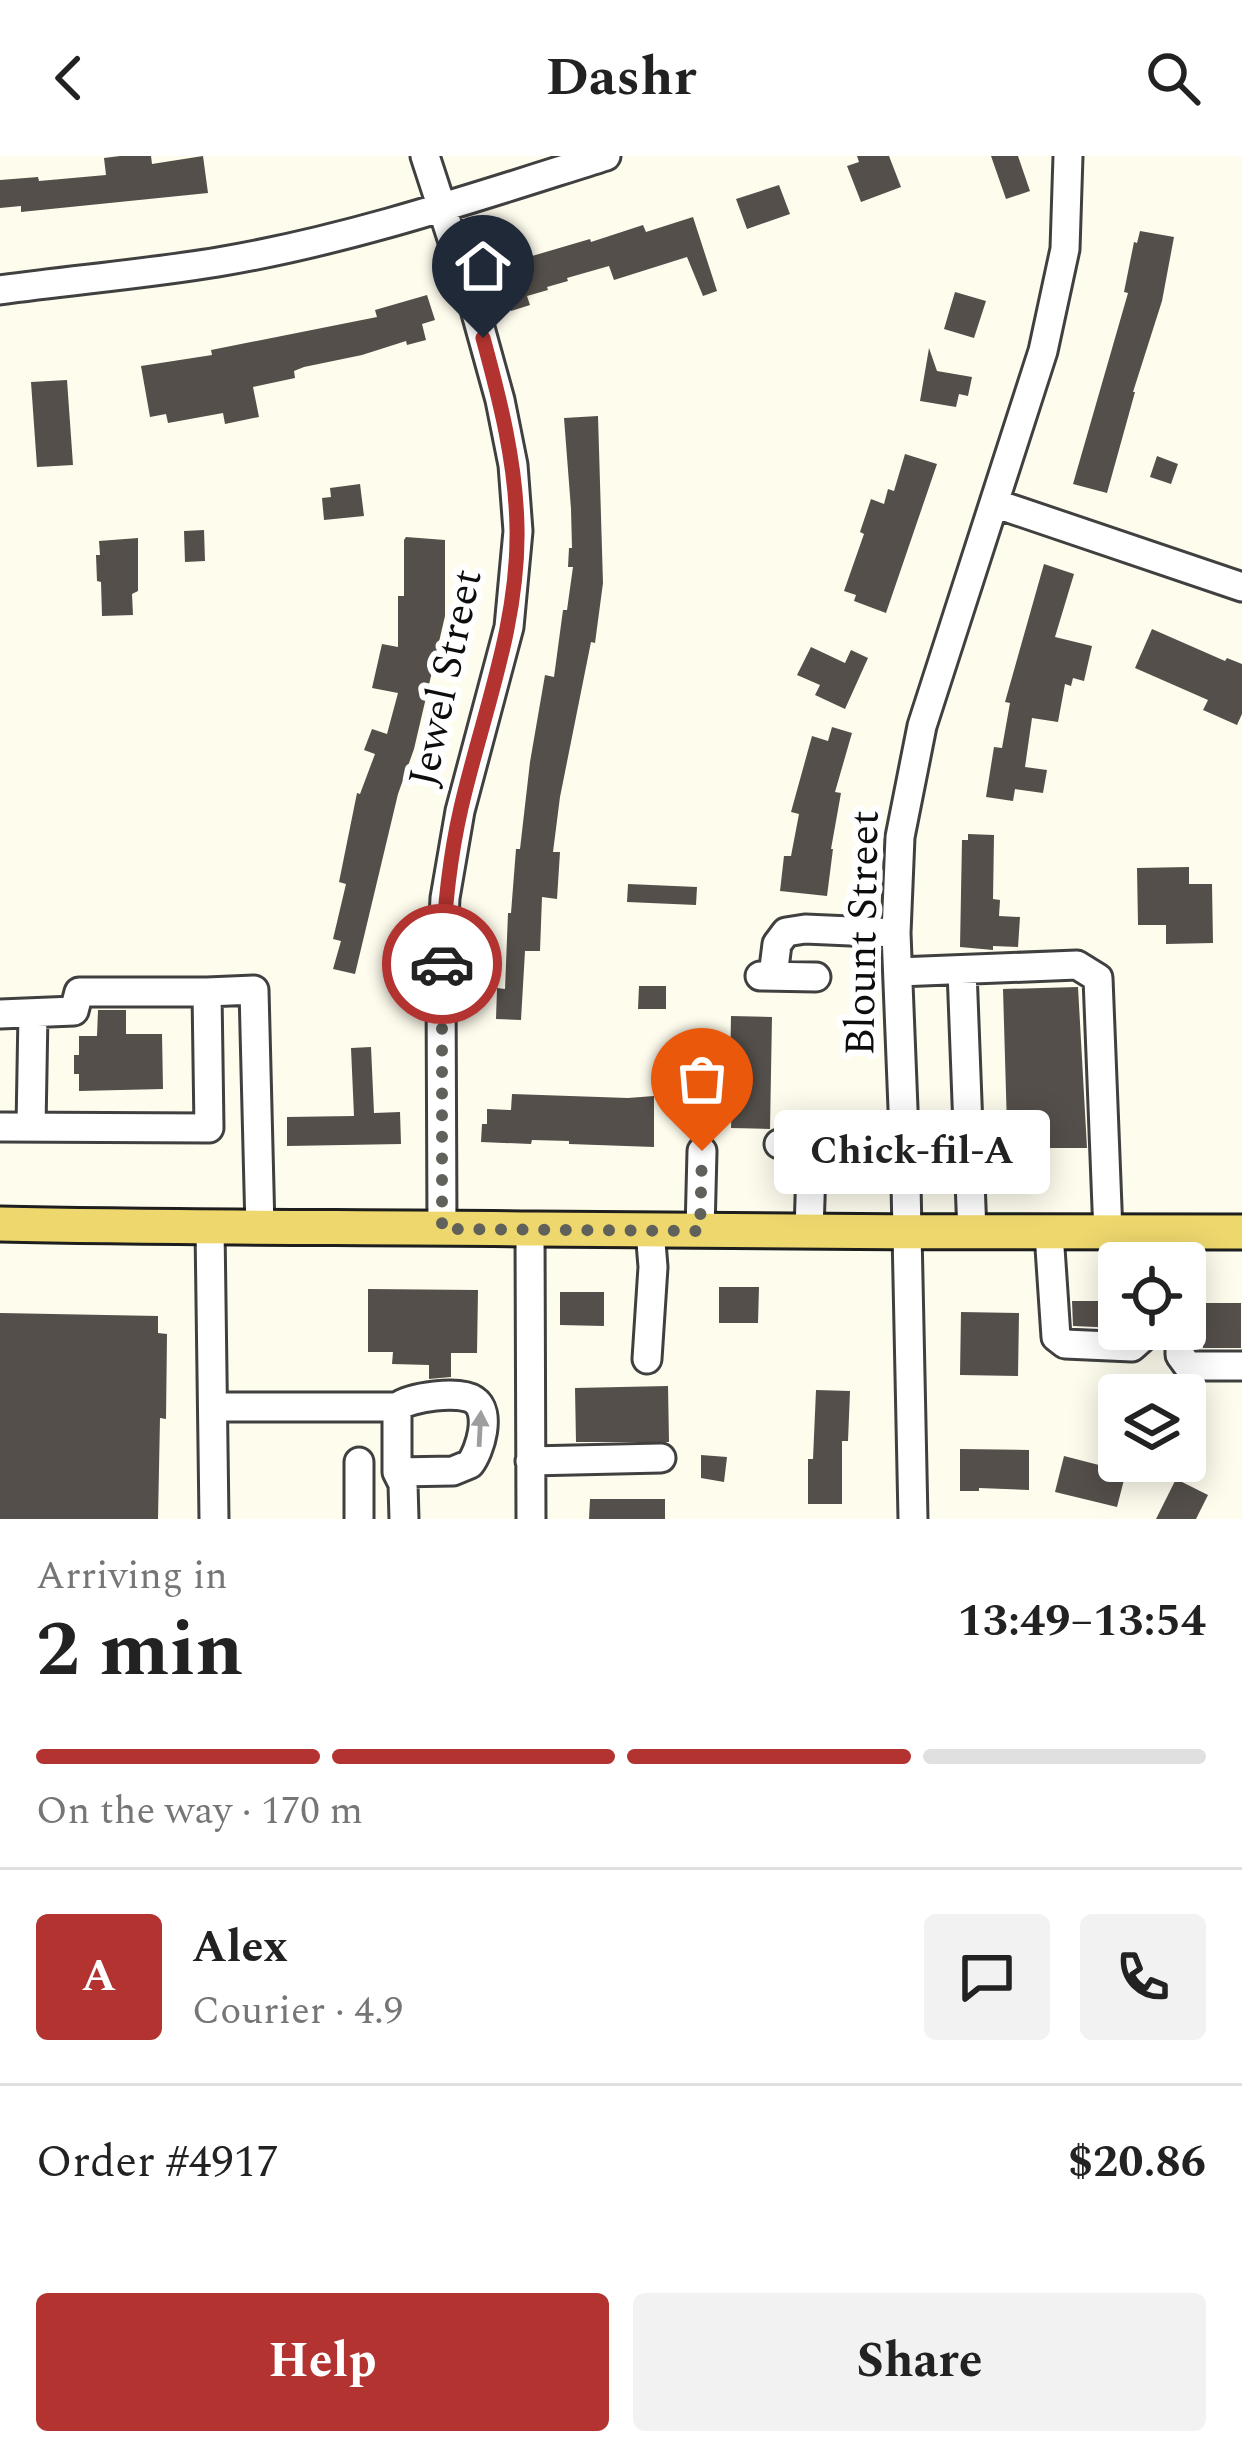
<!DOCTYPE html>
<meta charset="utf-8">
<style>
body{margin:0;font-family:Spectral,serif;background:#f2f2f2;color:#222;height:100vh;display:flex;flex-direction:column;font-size:45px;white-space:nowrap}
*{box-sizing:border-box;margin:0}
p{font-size:39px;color:#767676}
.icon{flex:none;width:66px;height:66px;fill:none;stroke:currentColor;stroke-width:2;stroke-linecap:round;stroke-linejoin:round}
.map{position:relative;height:1363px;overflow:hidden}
.sheet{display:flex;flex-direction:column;background:#fff;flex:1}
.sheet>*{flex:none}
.buttons{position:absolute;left:1098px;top:1086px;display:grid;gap:24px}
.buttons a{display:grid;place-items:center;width:108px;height:108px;border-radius:12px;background:#fff;box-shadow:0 6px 30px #0003;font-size:60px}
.pin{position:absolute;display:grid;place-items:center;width:102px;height:102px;color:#fff;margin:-123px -51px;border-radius:50% 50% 50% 0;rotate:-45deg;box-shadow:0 0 12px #0007}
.pin .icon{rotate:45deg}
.courier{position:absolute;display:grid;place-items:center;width:120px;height:120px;margin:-60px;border:9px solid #b2332f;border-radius:50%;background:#fff;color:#222;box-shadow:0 3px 15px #0007}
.bubble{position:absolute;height:84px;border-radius:12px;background:#fff;box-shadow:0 6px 30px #0003;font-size:39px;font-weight:700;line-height:84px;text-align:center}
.headline em{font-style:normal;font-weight:700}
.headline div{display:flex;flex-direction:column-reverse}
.headline{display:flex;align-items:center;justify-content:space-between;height:204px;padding:0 36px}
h1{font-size:78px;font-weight:700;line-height:90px}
.bar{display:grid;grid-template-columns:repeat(4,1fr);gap:18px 12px;align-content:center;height:144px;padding:0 36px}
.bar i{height:15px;border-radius:9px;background:#e0e0e0}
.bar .on{background:#b2332f}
.bar p{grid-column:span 4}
.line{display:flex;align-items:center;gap:30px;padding:0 36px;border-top:3px solid #e0e0e0}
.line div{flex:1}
.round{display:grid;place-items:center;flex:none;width:126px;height:126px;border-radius:12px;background:#f2f2f2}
.cta{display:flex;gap:24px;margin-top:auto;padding:24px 36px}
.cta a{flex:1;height:138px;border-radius:12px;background:#b2332f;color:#fff;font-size:48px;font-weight:700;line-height:138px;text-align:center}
.cta a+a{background:#f2f2f2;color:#222}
header{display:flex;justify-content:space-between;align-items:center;height:156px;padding:0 36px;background:#fff;font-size:54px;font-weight:700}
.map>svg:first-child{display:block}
.building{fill:#544f4a}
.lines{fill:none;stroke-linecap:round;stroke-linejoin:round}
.minor-casing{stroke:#404040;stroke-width:33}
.major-casing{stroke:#1e1e1e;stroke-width:39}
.minor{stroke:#fff;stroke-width:27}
.major{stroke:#eed86d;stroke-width:33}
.oneway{fill:#9e9e9e}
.done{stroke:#61615b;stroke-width:12;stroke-dasharray:0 21.6}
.route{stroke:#b2332f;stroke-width:15}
.labels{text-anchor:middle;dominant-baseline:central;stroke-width:12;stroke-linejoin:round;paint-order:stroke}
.street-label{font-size:42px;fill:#0d0d0d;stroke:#fff}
</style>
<header><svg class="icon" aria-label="back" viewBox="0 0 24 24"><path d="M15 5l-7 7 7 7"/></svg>Dashr<svg class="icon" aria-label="search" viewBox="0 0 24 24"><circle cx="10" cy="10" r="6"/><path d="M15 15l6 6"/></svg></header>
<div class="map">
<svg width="1242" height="1363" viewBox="0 0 1242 1363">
<rect width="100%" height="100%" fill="#fefced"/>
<path class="building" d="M120,0H151L152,8L203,0L208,37L21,56V50L0,52V24L38,21L39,25L106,19L104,2Z
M857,0H889L901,31L861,46L847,10L859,6Z
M991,0H1018L1030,35L1006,43Z
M779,29L790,58L747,73L736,43Z
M693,61L717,135L703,140L687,101L614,124L609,110L567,122L568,125L547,131L548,134L527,140L530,149L511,155L498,110L590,83L591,86L643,69L646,76Z
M1140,75L1174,81L1162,145L1133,236H1135L1107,337L1073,328L1128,137L1124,136L1134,86L1137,87Z
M955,136L986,145L974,182L944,173Z
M427,139L435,164L422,168L426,184L407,189L406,185L362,199L304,211L294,215L295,222L253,231L259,261L225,268L223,257L168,267L166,258L150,261L141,210L212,199L211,194L377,161L375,154Z
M929,192L937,215L972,221L968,240L959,238L956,251L920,245Z
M67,224L73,309L37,311L31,226Z
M598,260L603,427L595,487L591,486L560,641L553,696H560L557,743L542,741L540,795H525L521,864L496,863L497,832L505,833L508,757H511L516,693H520L530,606L545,519L554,521L563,454H567L573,411H568L569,392H572L571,353L564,262Z
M905,298L937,308L886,457L854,445L856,439L844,435L864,378L860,376L871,343L884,348L888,333L894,335Z
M1157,300L1178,308L1171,328L1150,321Z
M360,328L364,360L324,364L322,342L331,341L330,332Z
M204,374L205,405L185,406L184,375Z
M406,381L445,384V460L414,593L398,638L355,818L333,813L341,785L333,783L346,728L339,726L357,637L360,638L375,598L364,594L372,573L387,578L398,537L372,532L382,488L398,491V440H404V384Z
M138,382V435L132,438L133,459L102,460L101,426L97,425L96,399H100L99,385Z
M1044,408L1074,418L1055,481L1092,490L1084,525L1073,522L1071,530L1065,528L1058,566L1032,562L1025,611L1047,614L1043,637L1015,633L1013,645L986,641L994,591L1002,592L1010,547L1005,546Z
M1152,473L1225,505L1227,502L1242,508V558L1237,569L1203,554L1208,544L1135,512Z
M811,491L845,507L851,494L868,502L845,553L815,539L820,529L797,519Z
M832,571L852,577L835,636L841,637L831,693H833L827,740L780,735L784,700H791L799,658L791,656L812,580L828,585Z
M968,678L994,679L993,743L1000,744L999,760L1020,761L1018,791L993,790V794L960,791L962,684H968Z
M1189,711V728H1212L1213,787L1166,788V769H1138L1137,712Z
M628,728L697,731L696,749L627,746Z
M639,830H666V853H638Z
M1078,831L1087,992H1030L1017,1006L995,984L1007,971L1003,833Z
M98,854H126V878H162L163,933L79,935V918H74V899H79V880H97Z
M731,860L772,861L770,973L731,972L732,940H722L723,915H730Z
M371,891L374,957L400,956L401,988L287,990V961L354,960L351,892Z
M512,938L628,942L654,940V991L569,988V985L532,984L531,988L481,986L482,968H487V953L511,954Z
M719,1131H759L758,1167H719Z
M368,1133L478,1134L477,1197H451V1221L429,1223V1209L392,1208L393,1196H368Z
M560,1136H604V1170L560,1169Z
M1072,1145H1119V1172L1073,1170Z
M1202,1147H1241V1192H1203Z
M961,1156L1019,1157L1018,1220L960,1219Z
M0,1157L158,1160V1177L167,1178L166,1263L160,1262L158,1363H0Z
M668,1230L669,1286H576L575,1232Z
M816,1234L850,1235L848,1285H842V1348H808V1303H813Z
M960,1293L1029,1294V1334L979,1332V1335H960Z
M701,1299L727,1301L724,1326L701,1322Z
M1064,1300L1126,1316L1117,1351L1055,1336Z
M1176,1323L1208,1339L1196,1363H1156Z
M590,1343H665V1363H589Z"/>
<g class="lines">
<g class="minor-casing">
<path id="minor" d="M425,0L474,150L500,244L513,309L518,375L509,471L460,655L445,742L441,822L442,1073
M0,134C72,124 146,118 218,106C350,84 479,40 606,0
M994,347L1242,431
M962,814L972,1077
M898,816L1077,809L1098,822L1108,1077
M760,820L816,821
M773,820L777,788L786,776L805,773L896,777
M207,836L254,834L260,1072
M0,858L74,855L79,836H207L209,972L0,971
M31,971L33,857
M779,988L811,989
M210,1072L214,1363
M530,1073L531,1363
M700,1075L702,995
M809,1076L811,1011
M1049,1077L1056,1181L1065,1188L1132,1191L1141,1183V1173
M1141,1107V1076
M1180,1107V1076
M1180,1173V1199L1188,1210H1242
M647,1203L653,1111L650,1074
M214,1251H397V1316L403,1328L404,1363
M530,1305L661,1302
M359,1306V1363
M397,1316L453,1315L470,1308C480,1295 492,1256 474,1244C459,1234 411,1241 397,1251
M913,1363L906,1028L896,777L900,681L922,570L1043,195L1065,93L1068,0"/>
</g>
<g class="major-casing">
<path id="major" d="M0,1068C178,1072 357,1071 535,1073C771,1075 1006,1077 1242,1076"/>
</g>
<use href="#minor" class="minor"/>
<use href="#major" class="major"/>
</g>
<defs><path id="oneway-solid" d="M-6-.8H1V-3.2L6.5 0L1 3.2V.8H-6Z" transform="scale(3)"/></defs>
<use class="oneway" href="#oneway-solid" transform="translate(480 1273) rotate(-87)"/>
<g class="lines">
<path class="done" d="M442,808V1073L700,1075L702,995"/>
<path class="route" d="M442,808C444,756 449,704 461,652C482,560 519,469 517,372C516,307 500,244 483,182"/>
</g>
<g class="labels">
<g class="street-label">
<text transform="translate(446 522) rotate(-78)">Jewel Street</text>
<text transform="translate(863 777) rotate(-89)">Blount Street</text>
</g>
</g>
</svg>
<div class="buttons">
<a><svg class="icon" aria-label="locate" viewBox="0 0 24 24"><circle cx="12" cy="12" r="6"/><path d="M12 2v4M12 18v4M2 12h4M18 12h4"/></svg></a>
<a><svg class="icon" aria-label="layers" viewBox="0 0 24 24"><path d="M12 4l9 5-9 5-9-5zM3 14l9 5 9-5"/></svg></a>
</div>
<div class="pin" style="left:702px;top:995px;background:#ea580c"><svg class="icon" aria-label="bag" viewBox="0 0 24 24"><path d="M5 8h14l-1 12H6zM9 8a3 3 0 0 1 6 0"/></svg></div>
<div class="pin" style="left:483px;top:182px;background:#1f2937"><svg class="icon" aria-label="home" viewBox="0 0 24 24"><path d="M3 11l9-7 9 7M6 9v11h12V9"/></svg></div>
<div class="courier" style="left:442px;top:808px"><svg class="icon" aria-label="car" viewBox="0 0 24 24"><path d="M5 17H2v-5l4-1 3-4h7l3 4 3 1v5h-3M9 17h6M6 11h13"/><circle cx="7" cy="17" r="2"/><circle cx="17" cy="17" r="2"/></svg></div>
<div class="bubble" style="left:774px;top:954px;width:276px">Chick-fil-A</div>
</div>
<section class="sheet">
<div class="headline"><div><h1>2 min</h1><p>Arriving in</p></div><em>13:49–13:54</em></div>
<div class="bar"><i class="on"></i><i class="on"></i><i class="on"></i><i></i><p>On the way · 170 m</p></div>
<div class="line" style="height:216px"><b class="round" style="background:#b2332f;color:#fff">A</b><div><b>Alex</b><p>Courier · 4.9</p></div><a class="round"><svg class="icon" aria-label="chat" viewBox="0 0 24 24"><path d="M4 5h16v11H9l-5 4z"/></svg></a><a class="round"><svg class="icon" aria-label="phone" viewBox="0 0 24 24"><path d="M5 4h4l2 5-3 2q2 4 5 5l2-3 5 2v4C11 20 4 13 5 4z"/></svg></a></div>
<div class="line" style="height:156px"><div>Order #4917</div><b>$20.86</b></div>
<div class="cta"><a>Help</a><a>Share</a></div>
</section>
